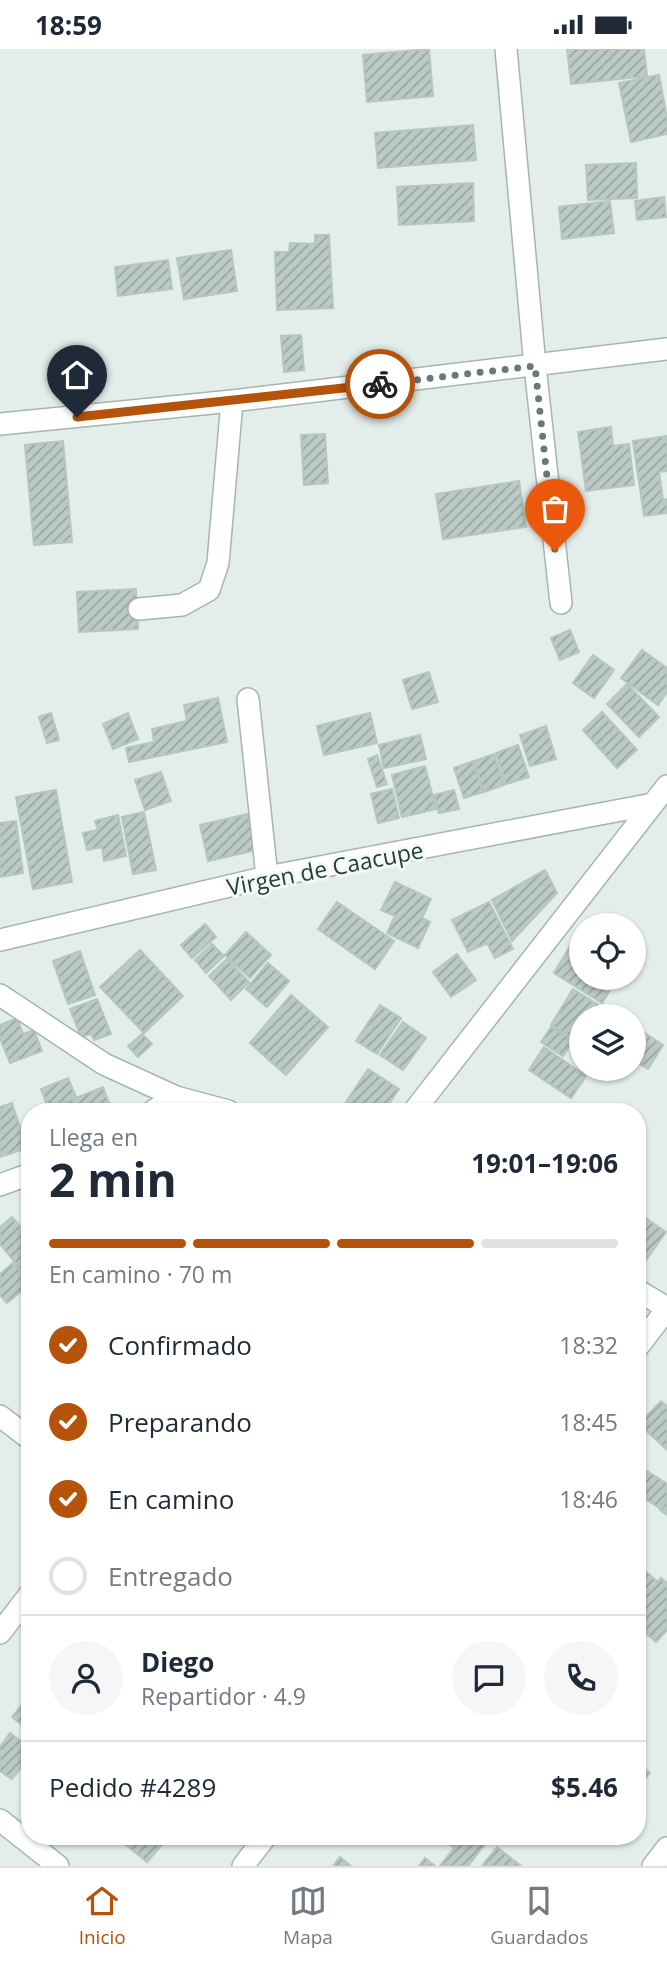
<!DOCTYPE html>
<html lang="es">
<meta charset="utf-8">
<style>
body{margin:0;font-family:"Open Sans",sans-serif;background:#f6f6f7;color:#1f2937;height:100vh;display:flex;flex-direction:column;font-size:26px;white-space:nowrap}
*{box-sizing:border-box;margin:0}
p{font-size:23px;color:#747a83}
.icon{flex:none;width:38px;height:38px;fill:none;stroke:currentColor;stroke-width:2;stroke-linecap:round;stroke-linejoin:round}
.map{position:relative;flex:1;overflow:hidden}
.side{position:absolute;left:21px;top:1054px;width:625px;height:742px;display:flex;flex-direction:column;background:#fff;border-radius:28px;box-shadow:0 2px 5px #0004}
.side>*{flex:none}
.tools{position:absolute;left:569px;top:864px;display:grid;gap:14px}
.tools a{display:grid;place-items:center;width:77px;height:77px;border-radius:50%;background:#fff;box-shadow:0 2px 5px #0004;font-size:35px}
.pin{position:absolute;display:grid;place-items:center;width:60px;height:60px;color:#fff;margin:-72px -30px;border-radius:50% 50% 50% 0;rotate:-45deg;box-shadow:0 0 7px #0007}
.pin .icon{rotate:45deg}
.courier{position:absolute;display:grid;place-items:center;width:70px;height:70px;margin:-35px;border:5px solid #b45309;border-radius:50%;background:#fff;color:#222;box-shadow:0 2px 9px #0007}
.overview em{font-style:normal;font-weight:700}
.overview div{display:flex;flex-direction:column-reverse}
.overview{display:flex;align-items:center;justify-content:space-between;height:119px;padding:0 28px}
h1{font-size:46px;font-weight:700;line-height:52px}
.bar{display:grid;grid-template-columns:repeat(4,1fr);gap:10px 7px;align-content:center;height:84px;padding:0 28px}
.bar i{height:9px;border-radius:5px;background:#e0e1e3}
.bar .current{background:#b45309}
.bar p{grid-column:span 4}
.line{display:flex;align-items:center;gap:18px;padding:0 28px;border-top:2px solid #e0e1e3}
.line div{flex:1}
.round{display:grid;place-items:center;flex:none;width:74px;height:74px;border-radius:37px;background:#f6f6f7}
ol{padding:0 28px;list-style:none}
li{display:flex;align-items:center;gap:21px;height:77px}
li p{margin-inline-start:auto}
li .icon{padding:7px;border-radius:50%;background:#b45309;color:#fff;stroke-width:4}
li:last-child{color:#747a83}
li i{width:38px;height:38px;border:4px solid #e0e1e3;border-radius:50%}
.status{display:flex;justify-content:space-between;align-items:center;height:49px;padding:0 35px;background:#fff;direction:ltr}
.status svg{height:19px;fill:currentColor}
.dock{display:flex;justify-content:space-around;align-items:center;height:98px;border-top:2px solid #e0e1e3;background:#fff;font-size:19px;color:#747a83}
.dock a{display:grid;justify-items:center;gap:4px}
.dock .current{color:#b45309}
.map>svg:first-child{display:block}
.building{fill:url(#building-hatch);stroke:#b5c6c0;stroke-width:2}
.lines{fill:none;stroke-linecap:round;stroke-linejoin:round}
.minor-casing{stroke:#a5b5b0;stroke-width:24}
.minor{stroke:#fff;stroke-width:21}
.done{stroke:#667b76;stroke-width:7;stroke-dasharray:0 12.6}
.route{stroke:#b45309;stroke-width:9}
.labels{text-anchor:middle;dominant-baseline:central;stroke-width:6;stroke-linejoin:round;paint-order:stroke}
.street-label{font-size:23px;fill:#223e38;stroke:#f3f9f6}
</style>
<div class="status"><b>18:59</b><svg viewBox="0 0 49 12"><path d="M0 12V9h3v3zM5 12V6h3v6zM10 12V3h3v9zM15 12V0h3v12zM26 1h20v11H26zM47 4h2v5h-2z"/></svg></div>
<div class="map">
<svg width="667" height="1817" viewBox="0 0 667 1817">
<defs>
<pattern id="building-hatch" width="6" height="6" patternUnits="userSpaceOnUse" patternTransform="scale(1.75)"><rect width="6" height="6" fill="#bbcac5"/><path d="M-1 1l2-2M0 6l6-6M5 7l2-2" fill="none" stroke="#98a5a1"/></pattern>
</defs>
<rect width="100%" height="100%" fill="#e3ede9"/>
<path class="building" d="M429,0L433,47L367,53L363,6Z
M567,0H644L647,27L571,35Z
M659,26L667,69V85L631,93L619,34Z
M473,76L476,111L378,119L375,84Z
M636,114L637,149L588,151L586,116Z
M473,134L474,172L399,176L397,138Z
M664,148L666,168L637,171L635,152Z
M610,152L614,184L562,190L559,158Z
M315,186H329L333,259L277,261L275,203H289L290,194L315,195Z
M231,201L237,242L184,250L177,209Z
M168,211L172,240L118,247L115,218Z
M301,286L304,321L284,323L281,287Z
M611,378L613,397L629,395L634,436L586,442L578,383Z
M325,385L328,434L304,436L301,386Z
M667,387V422L659,423L663,451L667,450V464L644,467L633,392Z
M63,392L72,493L34,496L25,396Z
M519,432L526,478L443,490L436,445Z
M136,540L138,580L79,583L77,543Z
M570,581L579,603L560,611L551,589Z
M642,601L667,619V643L658,656L621,629Z
M593,606L614,621L594,649L573,634Z
M429,623L438,653L412,660L403,631Z
M627,635L659,668L639,688L607,655Z
M218,649L227,693L129,713L126,699L154,693L152,680L187,672L184,656Z
M602,663L637,701L617,719L583,681Z
M51,664L59,691L47,694L39,668Z
M128,664L138,690L113,700L103,675Z
M370,664L377,694L324,706L317,677Z
M546,677L556,710L530,717L520,686Z
M420,686L426,710L384,719L379,696Z
M518,696L529,728L506,735L496,704Z
M494,705L504,736L484,743L474,712Z
M377,706L387,735L377,738L368,710Z
M473,712L483,743L464,749L454,719Z
M425,717L436,760L402,768L392,726Z
M161,723L171,752L145,761L135,731Z
M392,740L399,769L378,774L371,745Z
M56,741L72,833L33,840L16,748Z
M454,741L459,760L439,764L434,746Z
M144,763L156,821L133,825L122,768Z
M248,765L257,801L208,812L200,776Z
M118,766L126,807L104,812L102,798L87,801L83,784L98,781L95,772Z
M16,772L23,824L0,828V774Z
M545,821L557,844L512,892L492,851Z
M395,833L431,850L422,869L430,873L418,899L387,884L395,867L381,861Z
M337,853L394,892L375,920L318,880Z
M489,853L513,900L495,909L487,894L468,903L452,871Z
M205,875L216,888L192,909L181,896Z
M246,883L271,906L250,929L225,906Z
M575,889L581,893V929H617L602,954L554,924Z
M212,895L224,907L206,924L195,911Z
M140,901L183,947L144,984L100,938Z
M80,902L95,946L68,955L53,912Z
M457,905L476,931L451,948L433,923Z
M227,910L249,933L231,951L209,927Z
M268,914L289,932L267,958L246,940Z
M573,940L618,968H581V994L551,976Z
M291,946L328,978L286,1026L250,994Z
M97,950L111,985L94,991L91,985L81,988L70,960Z
M380,956L401,969L377,1005L356,992Z
M17,969L23,985L34,981L42,1002L10,1014L0,989V976Z
M403,973L426,989L403,1021L380,1006Z
M634,977L663,996L648,1020L634,1012Z
M551,978L573,991L563,1007L541,993Z
M142,985L152,995L138,1008L128,997Z
M544,998L586,1027L571,1049L529,1021Z
M368,1020L399,1040L384,1062H340Z
M68,1029L76,1048L48,1059L41,1040Z
M103,1038L112,1062H49V1060Z
M12,1054L27,1099L0,1108V1058Z
M637,1163L666,1183L639,1221L637,1220Z
M12,1168L30,1189V1232L0,1195V1178Z
M13,1214L30,1235L7,1254L0,1246V1225Z
M661,1352L667,1357V1401L639,1375Z
M647,1422L667,1435V1448L659,1459L637,1444V1436Z
M667,1451V1466L660,1461Z
M637,1515L658,1533L661,1529L667,1534V1581L656,1593L637,1576Z
M30,1646V1682L12,1668Z
M637,1671L645,1679L637,1686Z
M10,1684L30,1699V1707L12,1730L0,1722V1698Z
M637,1713L650,1724L637,1740Z
M126,1787H160L165,1792L147,1813L121,1792Z
M438,1787H485L489,1790L468,1817H440L454,1799Z
M497,1798L521,1817H482Z
M340,1808L351,1817H333Z
M425,1809L435,1817H419Z"/>
<g class="lines">
<g class="minor-casing">
<path id="minor" d="M506,0L535,317L561,554
M0,375L232,352L667,300
M139,560L182,556L209,541L218,514L232,352
M248,650L267,828
M0,891L267,828L653,755
M0,946L104,1015L176,1048L228,1062
M153,1062L176,1048
M414,1062L667,737
M0,1136L30,1125
M637,1241L667,1259
M637,1299L667,1260
M0,1367L30,1390
M0,1584L30,1545
M0,1771L58,1817
M243,1817L266,1787
M653,1817L667,1799"/>
</g>
<use href="#minor" class="minor"/>
</g>
<g class="lines">
<path class="done" d="M380,335L535,317L555,502"/>
<path class="route" d="M77,368L380,335"/>
</g>
<g class="labels">
<g class="street-label">
<text transform="translate(325 819) rotate(-11)">Virgen de Caacupe</text>
</g>
</g>
</svg>
<div class="tools">
<a><svg class="icon" aria-label="locate" viewBox="0 0 24 24"><circle cx="12" cy="12" r="6"/><path d="M12 2v4M12 18v4M2 12h4M18 12h4"/></svg></a>
<a><svg class="icon" aria-label="layers" viewBox="0 0 24 24"><path d="M12 4l9 5-9 5-9-5zM3 14l9 5 9-5"/></svg></a>
</div>
<div class="pin" style="left:555px;top:502px;background:#ea580c"><svg class="icon" aria-label="bag" viewBox="0 0 24 24"><path d="M5 8h14l-1 12H6zM9 8a3 3 0 0 1 6 0"/></svg></div>
<div class="pin" style="left:77px;top:368px;background:#1f2937"><svg class="icon" aria-label="home" viewBox="0 0 24 24"><path d="M3 11l9-7 9 7M6 9v11h12V9"/></svg></div>
<div class="courier" style="left:380px;top:335px"><svg class="icon" aria-label="bike" viewBox="0 0 24 24"><circle cx="6" cy="16" r="4"/><circle cx="18" cy="16" r="4"/><path d="M6 16l4-8h5l3 8M10 8l3 8H6M13 5h3"/></svg></div>
<section class="side">
<div class="overview"><div><h1>2 min</h1><p>Llega en</p></div><em>19:01–19:06</em></div>
<div class="bar"><i class="current"></i><i class="current"></i><i class="current"></i><i></i><p>En camino · 70 m</p></div>
<ol>
<li><svg class="icon" aria-label="check" viewBox="0 0 24 24"><path d="M5 12l5 5 9-10"/></svg>Confirmado<p>18:32</p></li>
<li><svg class="icon" aria-label="check" viewBox="0 0 24 24"><path d="M5 12l5 5 9-10"/></svg>Preparando<p>18:45</p></li>
<li><svg class="icon" aria-label="check" viewBox="0 0 24 24"><path d="M5 12l5 5 9-10"/></svg>En camino<p>18:46</p></li>
<li><i></i>Entregado</li>
</ol>
<div class="line" style="height:126px"><a class="round"><svg class="icon" aria-label="person" viewBox="0 0 24 24"><circle cx="12" cy="8" r="4"/><path d="M4 21q1-7 8-7t8 7"/></svg></a><div><b>Diego</b><p>Repartidor · 4.9</p></div><a class="round"><svg class="icon" aria-label="chat" viewBox="0 0 24 24"><path d="M4 5h16v11H9l-5 4z"/></svg></a><a class="round"><svg class="icon" aria-label="phone" viewBox="0 0 24 24"><path d="M5 4h4l2 5-3 2q2 4 5 5l2-3 5 2v4C11 20 4 13 5 4z"/></svg></a></div>
<div class="line" style="height:91px"><div>Pedido #4289</div><b>$5.46</b></div>
</section>
</div>
<nav class="dock">
<a class="current"><svg class="icon" aria-label="home" viewBox="0 0 24 24"><path d="M3 11l9-7 9 7M6 9v11h12V9"/></svg>Inicio</a>
<a><svg class="icon" aria-label="map" viewBox="0 0 24 24"><path d="M3 6l6-2 6 2 6-2v14l-6 2-6-2-6 2zM9 4v14M15 6v14"/></svg>Mapa</a>
<a><svg class="icon" aria-label="saved" viewBox="0 0 24 24"><path d="M7 4h10v16l-5-4-5 4z"/></svg>Guardados</a>
</nav>
